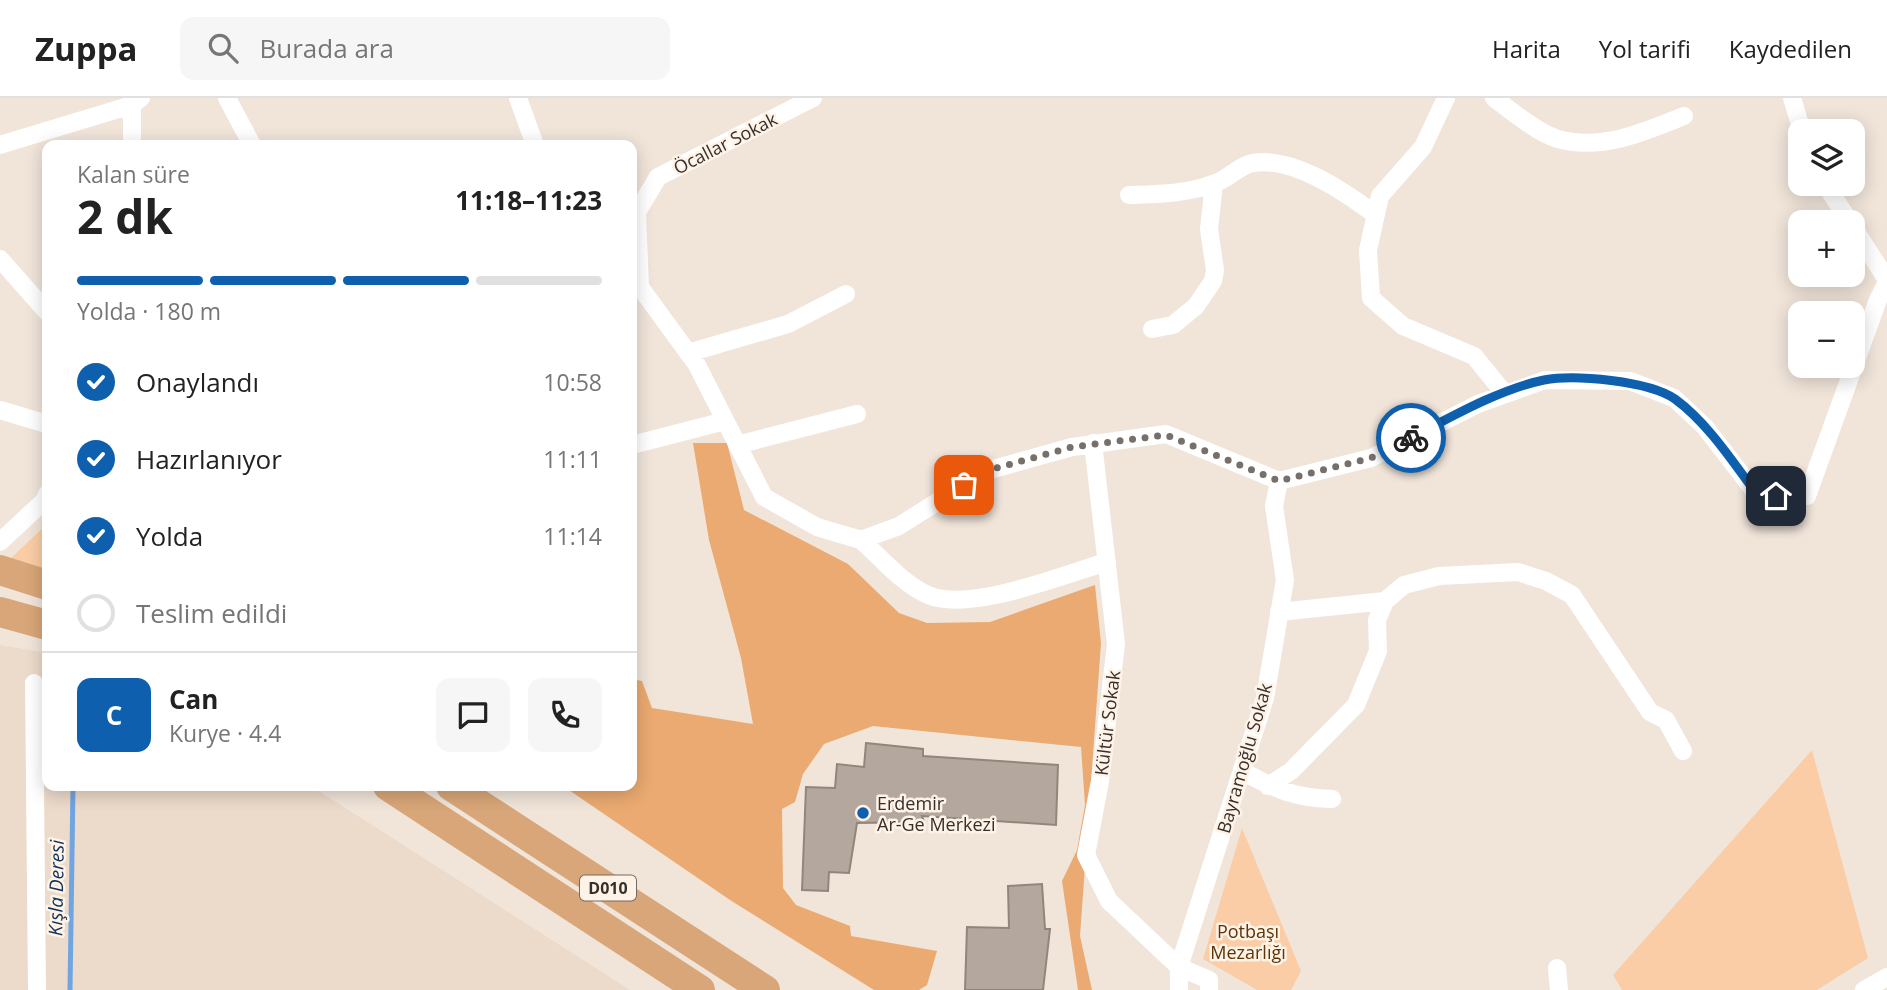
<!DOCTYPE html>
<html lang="tr">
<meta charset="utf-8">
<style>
body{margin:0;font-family:"Open Sans",sans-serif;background:#f6f6f6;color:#222;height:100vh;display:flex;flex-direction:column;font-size:26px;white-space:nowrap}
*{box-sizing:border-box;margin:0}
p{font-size:23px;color:#767676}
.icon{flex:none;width:38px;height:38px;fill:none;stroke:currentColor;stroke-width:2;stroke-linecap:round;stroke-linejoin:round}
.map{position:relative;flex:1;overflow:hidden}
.panel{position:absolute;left:42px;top:42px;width:595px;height:651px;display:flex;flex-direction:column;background:#fff;border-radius:14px;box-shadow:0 4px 18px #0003}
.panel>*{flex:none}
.buttons{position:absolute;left:1788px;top:21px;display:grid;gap:14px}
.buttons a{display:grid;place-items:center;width:77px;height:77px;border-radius:14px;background:#fff;box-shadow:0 4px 18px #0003;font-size:35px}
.pin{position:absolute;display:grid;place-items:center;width:60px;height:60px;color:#fff;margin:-30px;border-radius:14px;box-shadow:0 4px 10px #0006}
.courier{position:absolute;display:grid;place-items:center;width:70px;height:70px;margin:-35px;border:5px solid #0e60ae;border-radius:50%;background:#fff;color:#222;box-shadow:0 2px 9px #0007}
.summary em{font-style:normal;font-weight:700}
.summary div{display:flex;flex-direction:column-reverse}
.summary{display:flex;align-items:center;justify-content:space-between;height:119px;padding:0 35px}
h1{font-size:46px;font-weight:700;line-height:52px}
.bar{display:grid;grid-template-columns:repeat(4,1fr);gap:10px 7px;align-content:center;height:84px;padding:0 35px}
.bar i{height:9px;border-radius:5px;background:#e0e0e0}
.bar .current{background:#0e60ae}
.bar p{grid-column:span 4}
.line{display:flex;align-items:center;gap:18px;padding:0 35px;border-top:2px solid #e0e0e0}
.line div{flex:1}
.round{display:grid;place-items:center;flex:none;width:74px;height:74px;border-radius:14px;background:#f6f6f6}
ol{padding:0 35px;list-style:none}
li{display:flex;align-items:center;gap:21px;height:77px}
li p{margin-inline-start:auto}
li .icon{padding:7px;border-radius:50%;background:#0e60ae;color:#fff;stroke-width:4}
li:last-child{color:#767676}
li i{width:38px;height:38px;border:4px solid #e0e0e0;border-radius:50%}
header{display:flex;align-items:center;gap:42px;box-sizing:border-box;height:98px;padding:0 35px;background:#fff;border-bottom:2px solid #e0e0e0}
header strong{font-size:33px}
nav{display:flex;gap:38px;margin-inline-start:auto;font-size:24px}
.search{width:490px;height:63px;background:#f6f6f6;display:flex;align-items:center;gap:18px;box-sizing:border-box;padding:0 24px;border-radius:14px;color:#767676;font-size:26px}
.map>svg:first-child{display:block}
.built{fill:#ecdaca}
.green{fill:#facda6}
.forest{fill:#eaaa71}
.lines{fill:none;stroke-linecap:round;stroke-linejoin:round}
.stream{stroke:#71a5e2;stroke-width:5}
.building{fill:#b3a79e;stroke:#91867c;stroke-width:2}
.minor{stroke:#fff;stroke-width:18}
.trunk{stroke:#d8a678;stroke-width:30}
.done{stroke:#776f69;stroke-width:7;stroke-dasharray:0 12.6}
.route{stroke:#0e60ae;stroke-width:9}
.poi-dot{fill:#0e60ae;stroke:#fff2e7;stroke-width:2.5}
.labels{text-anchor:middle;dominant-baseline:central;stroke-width:5;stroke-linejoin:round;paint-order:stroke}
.shield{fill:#fff2e7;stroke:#726a64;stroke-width:2}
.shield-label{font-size:16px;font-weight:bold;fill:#35302c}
.street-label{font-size:18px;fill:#35302c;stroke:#fff2e7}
.poi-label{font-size:18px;fill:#35302c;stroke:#fff2e7;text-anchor:start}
.park-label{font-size:18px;fill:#5d3405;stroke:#fff2e7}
.water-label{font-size:19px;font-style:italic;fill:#0e325a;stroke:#fff2e7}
</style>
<header>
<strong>Zuppa</strong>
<div class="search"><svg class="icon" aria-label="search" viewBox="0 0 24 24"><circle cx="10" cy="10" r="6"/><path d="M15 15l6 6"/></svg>Burada ara</div>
<nav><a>Harita</a><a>Yol tarifi</a><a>Kaydedilen</a></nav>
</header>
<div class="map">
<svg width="1887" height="892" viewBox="0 0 1887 892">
<rect width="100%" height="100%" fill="#f1e5da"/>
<path class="built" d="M0,547L47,555V688H311L630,892H0Z"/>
<path class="green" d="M47,426V473L11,460Z
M1812,652L1868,860L1817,892H1622L1613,877Z
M1242,730L1301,873L1291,892H1257L1203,861Z"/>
<path class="forest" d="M693,345H727L744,412L848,466L899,515L927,525L990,524L1095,487L1101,545L1080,838L1092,892H1078L1062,783L1077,752L1085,707L1081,649L873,628L824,646L803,676L795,704L782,711L783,790L796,807L850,828L851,838L937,853L927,887L919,892H874L730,802L563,688H632V581L642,583L652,610L753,626L741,560L709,442Z"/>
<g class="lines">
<path class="stream" d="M70,892L73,688"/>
</g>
<path class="building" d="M866,645L923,651V658L1058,667L1056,727L922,718L924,724L857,725L849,775L829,774L828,793L802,792L806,689L835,690L837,666L864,669Z
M1042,786L1045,831H1050L1043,892H965L967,829L1009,830L1008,788Z"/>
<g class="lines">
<path class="minor" d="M227,0L252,47
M518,0L535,47
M813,0L658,79L637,114L640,189L697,267L764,399L817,429L861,442L899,428L986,373L1072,349L1166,336L1279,383
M1446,0L1423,49L1380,98L1368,152L1371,200L1403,228L1474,258L1505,296
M1494,0C1510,12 1539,36 1558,41C1601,53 1645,34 1684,18
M1792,0L1802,33
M0,47L132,7L141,0
M132,47V7
M1825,86L1850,124
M1129,97C1157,96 1188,96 1215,85C1228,81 1240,67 1253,65C1294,58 1346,95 1376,117
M1853,129L1887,182
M0,161L47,214
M1152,231L1173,227L1196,208L1213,183L1215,172L1209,131L1214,86
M688,255L788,226L846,196
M0,312L47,326
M1093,345L1116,546L1100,683L1086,757L1109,803L1179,869L1209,882V892
M632,347L725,323
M737,347L857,316
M1279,383L1371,360L1478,306L1545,282L1630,283L1674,300L1705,329L1759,399L1807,398L1878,202L1887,184
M861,442C881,460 903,486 928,497C970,515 1062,477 1107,464
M0,444L45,402L47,396
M1279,514L1385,503
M34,585L37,892
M1242,673C1275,691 1294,700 1332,701
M1268,688L1291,673L1356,607L1378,553L1377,522L1385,503L1404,487L1439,478L1518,474L1546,483L1572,497L1650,614L1666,622L1683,653
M1557,870L1559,892
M1179,892V869L1265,600L1285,482L1274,408L1279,383
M1864,892L1887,879"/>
<path class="trunk" d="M0,472L47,487
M0,514L47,527
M388,688L700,892
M451,688L765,892"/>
</g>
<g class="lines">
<path class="done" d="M964,387L986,373L1072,349L1166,337L1279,383L1371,360L1411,340"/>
<path class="route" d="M1411,340C1451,319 1500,291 1544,282C1575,276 1649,283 1675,301C1709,326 1734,366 1759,399L1776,398"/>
</g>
<circle class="poi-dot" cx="863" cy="715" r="7"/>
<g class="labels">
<rect class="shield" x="580" y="777.5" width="56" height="25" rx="5"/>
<g class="shield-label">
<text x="608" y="790">D010</text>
</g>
<g class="street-label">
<text transform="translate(725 45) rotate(-27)">Öcallar Sokak</text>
<text transform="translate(1107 625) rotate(-83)">Kültür Sokak</text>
<text transform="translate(1244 660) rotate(-74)">Bayramoğlu Sokak</text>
</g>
<g class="poi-label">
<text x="877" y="705">Erdemir<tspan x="877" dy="21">Ar-Ge Merkezi</tspan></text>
</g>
<g class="park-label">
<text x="1248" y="833">Potbaşı<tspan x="1248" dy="21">Mezarlığı</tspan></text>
</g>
<g class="water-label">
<text transform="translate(56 790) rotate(-89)">Kışla Deresi</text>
</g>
</g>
</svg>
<div class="buttons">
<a><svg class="icon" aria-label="layers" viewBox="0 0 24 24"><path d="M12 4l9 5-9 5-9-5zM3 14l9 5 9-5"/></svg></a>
<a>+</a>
<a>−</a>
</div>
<div class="pin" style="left:964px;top:387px;background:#ea580c"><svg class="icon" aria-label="bag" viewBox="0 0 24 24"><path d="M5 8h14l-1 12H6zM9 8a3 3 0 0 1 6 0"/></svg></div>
<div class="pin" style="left:1776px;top:398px;background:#1f2937"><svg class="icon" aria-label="home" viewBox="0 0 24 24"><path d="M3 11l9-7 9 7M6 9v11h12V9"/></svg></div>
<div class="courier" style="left:1411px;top:340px"><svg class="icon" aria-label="bike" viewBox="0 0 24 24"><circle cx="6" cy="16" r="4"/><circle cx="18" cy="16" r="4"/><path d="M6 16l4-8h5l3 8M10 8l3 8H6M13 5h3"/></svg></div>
<section class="panel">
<div class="summary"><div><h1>2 dk</h1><p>Kalan süre</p></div><em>11:18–11:23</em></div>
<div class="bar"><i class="current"></i><i class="current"></i><i class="current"></i><i></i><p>Yolda · 180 m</p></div>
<ol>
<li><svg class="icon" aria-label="check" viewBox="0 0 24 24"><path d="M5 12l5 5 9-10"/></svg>Onaylandı<p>10:58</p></li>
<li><svg class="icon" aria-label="check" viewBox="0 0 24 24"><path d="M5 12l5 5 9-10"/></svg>Hazırlanıyor<p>11:11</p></li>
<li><svg class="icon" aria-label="check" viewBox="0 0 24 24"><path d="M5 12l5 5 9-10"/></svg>Yolda<p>11:14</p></li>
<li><i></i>Teslim edildi</li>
</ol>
<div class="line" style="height:126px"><b class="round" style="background:#0e60ae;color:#fff">C</b><div><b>Can</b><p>Kurye · 4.4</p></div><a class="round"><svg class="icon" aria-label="chat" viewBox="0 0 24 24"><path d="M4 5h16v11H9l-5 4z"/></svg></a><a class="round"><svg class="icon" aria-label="phone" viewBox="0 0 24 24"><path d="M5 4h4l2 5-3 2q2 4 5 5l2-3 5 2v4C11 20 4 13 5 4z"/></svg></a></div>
</section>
</div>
